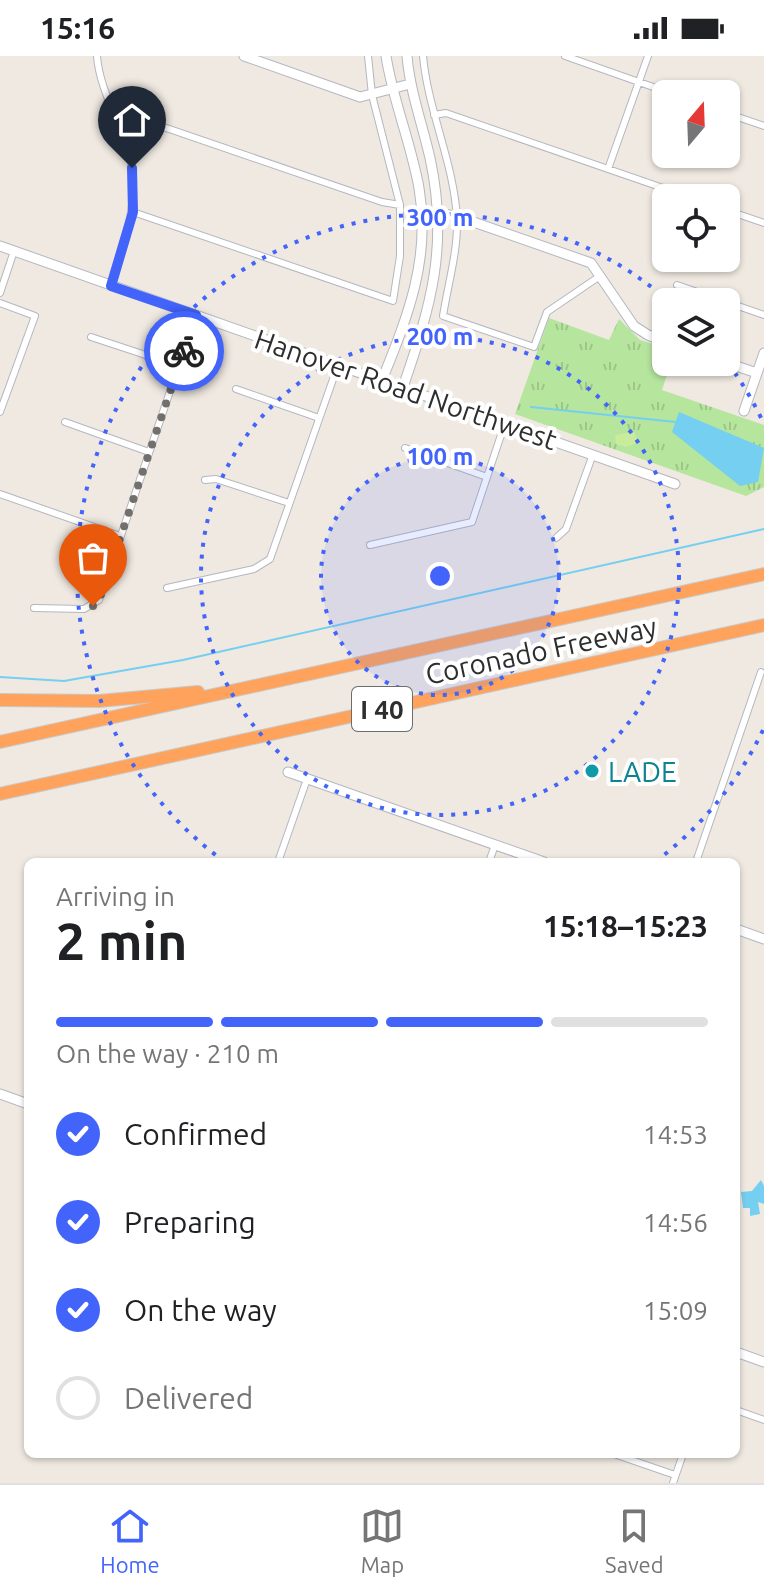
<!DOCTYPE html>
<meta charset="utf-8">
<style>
body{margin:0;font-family:Ubuntu,sans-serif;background:#f2f2f2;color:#202124;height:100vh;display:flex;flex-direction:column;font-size:30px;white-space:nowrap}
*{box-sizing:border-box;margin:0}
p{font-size:26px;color:#757577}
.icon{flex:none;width:44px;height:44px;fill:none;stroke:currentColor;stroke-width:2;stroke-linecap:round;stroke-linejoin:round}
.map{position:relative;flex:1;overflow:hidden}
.side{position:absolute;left:24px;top:802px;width:716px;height:600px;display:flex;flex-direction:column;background:#fff;border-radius:12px;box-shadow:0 2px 6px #0004}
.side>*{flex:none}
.needle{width:52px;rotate:19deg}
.tools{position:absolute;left:652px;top:24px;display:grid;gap:16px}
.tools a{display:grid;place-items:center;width:88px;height:88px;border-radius:12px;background:#fff;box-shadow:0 2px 6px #0004;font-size:40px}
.pin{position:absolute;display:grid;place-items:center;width:68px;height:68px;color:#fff;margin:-82px -34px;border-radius:50% 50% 50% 0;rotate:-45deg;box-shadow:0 0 8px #0007}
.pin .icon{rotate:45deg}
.courier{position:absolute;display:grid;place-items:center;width:80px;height:80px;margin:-40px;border:6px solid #4264fb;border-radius:50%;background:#fff;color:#222;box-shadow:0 2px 10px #0007}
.head em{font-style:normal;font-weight:700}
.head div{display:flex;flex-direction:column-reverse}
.head{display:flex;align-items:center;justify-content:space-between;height:136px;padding:0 32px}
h1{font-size:52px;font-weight:700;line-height:60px}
.bar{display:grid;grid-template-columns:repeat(4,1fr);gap:12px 8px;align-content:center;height:96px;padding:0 32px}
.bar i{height:10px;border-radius:6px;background:#e0e0e0}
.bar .active{background:#4264fb}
.bar p{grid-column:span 4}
ol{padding:0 32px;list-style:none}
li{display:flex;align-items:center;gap:24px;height:88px}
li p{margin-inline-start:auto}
li .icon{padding:8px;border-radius:50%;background:#4264fb;color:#fff;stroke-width:4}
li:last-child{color:#757577}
li i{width:44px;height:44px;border:4px solid #e0e0e0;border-radius:50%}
.status{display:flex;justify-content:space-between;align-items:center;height:56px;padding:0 40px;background:#fff;direction:ltr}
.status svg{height:22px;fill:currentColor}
.tabs{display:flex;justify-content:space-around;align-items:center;height:112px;border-top:2px solid #e0e0e0;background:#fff;font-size:22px;color:#757577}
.tabs a{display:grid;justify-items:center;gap:4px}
.tabs .active{color:#4264fb}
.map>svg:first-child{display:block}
.park{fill:url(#park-tufts)}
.pitch{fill:#c9ec9a}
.water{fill:#75cff0}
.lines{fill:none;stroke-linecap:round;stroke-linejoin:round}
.stream{stroke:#75cff0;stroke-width:2}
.street-casing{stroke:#b4b7c1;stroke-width:8}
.secondary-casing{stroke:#b4b7c1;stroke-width:11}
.highway-casing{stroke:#c9c9c9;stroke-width:14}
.street{stroke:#fff;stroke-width:6}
.secondary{stroke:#fff;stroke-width:9}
.highway{stroke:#ffa35c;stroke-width:12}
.done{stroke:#726f6d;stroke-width:8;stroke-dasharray:0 14.4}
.route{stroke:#4264fb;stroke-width:10}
.ring{fill:none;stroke:#4264fb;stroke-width:4;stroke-dasharray:4 8}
.culture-dot{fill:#0f9aa8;stroke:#fff;stroke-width:3}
.labels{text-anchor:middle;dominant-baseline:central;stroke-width:8;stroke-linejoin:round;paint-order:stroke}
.shield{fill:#fff;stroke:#6d6d6d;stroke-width:2}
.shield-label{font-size:26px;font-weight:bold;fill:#2e2e2e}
.street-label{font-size:28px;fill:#2e2e2e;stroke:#fff}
.culture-label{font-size:28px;fill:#0d838f;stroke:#fff;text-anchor:start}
.centre{fill:#4264fb;stroke:#fff;stroke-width:4}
.ring-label{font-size:24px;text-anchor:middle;font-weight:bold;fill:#4264fb;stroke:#fff;stroke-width:8;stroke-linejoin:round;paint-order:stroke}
</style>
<div class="status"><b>15:16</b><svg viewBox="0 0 49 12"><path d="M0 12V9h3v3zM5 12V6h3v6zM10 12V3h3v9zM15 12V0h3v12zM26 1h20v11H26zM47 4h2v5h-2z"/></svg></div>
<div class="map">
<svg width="764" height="1427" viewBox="0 0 764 1427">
<defs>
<pattern id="park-tufts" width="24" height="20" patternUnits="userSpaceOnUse" patternTransform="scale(2)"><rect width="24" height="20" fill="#b6e59e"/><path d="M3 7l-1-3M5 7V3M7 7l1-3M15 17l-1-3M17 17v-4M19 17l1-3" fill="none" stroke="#9dc588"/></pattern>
</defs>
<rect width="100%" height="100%" fill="#efe9e1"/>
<path class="park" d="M549,262L609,284L619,263L640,284L666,292V306H671L662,334L764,369V431L746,440L515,358Z"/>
<path class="pitch" d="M634,376L637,383L635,388L626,391L616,388L615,379Z"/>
<path class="water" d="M679,356L764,392L758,426L740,430L672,376Z
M761,1124L764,1130V1148L758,1146L760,1158L750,1160V1152H743L741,1136L752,1135Z"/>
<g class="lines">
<path class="stream" d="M531,351L676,366
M0,621L64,625L183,604L764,473"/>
<g class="street-casing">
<path id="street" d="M97,0C100,40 127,74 132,114C137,156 123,190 111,230
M423,0C428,55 454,107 457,163C458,195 448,228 443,260L534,291L547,256L600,220
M565,0L673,38
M111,53L382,146L400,149
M726,57L764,70
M434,59L446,57L692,142
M608,113L648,0
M726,154L764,167
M133,156L393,245L400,200V149L372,39L368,0
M677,229L764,259
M0,237L14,195
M0,247L35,260L0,356
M91,281L179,310
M236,333L319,362
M65,366L149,396
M405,392L487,421
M205,424L216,423L289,447
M0,438L120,480
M556,482L566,473L593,398
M370,489L472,466L505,367
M167,532L254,513L270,503L338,309
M34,552L84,553L99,544L196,259
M278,806L307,723
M489,806L495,789
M696,806L761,616
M736,1354L764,1364
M614,1398L675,1419
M673,1427L683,1398"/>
</g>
<g class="secondary-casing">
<path id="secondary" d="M244,0L360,41L410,28
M422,157L438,156L465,163L591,207L634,270L648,279L666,286
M0,190L675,428
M724,306L757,317
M382,324C408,260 431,202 419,132C411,87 393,45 386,0
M403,331C431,250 449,189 430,102C422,67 410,35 407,0
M744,355L764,297
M288,716L544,806
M736,873L764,883
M0,1038L28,1048
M736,1296L764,1306"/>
</g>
<g class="highway-casing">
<path id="highway" d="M0,644L99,645L198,636
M0,686L764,518
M0,738L764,569"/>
</g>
<use href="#street" class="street"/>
<use href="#secondary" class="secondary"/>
<use href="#highway" class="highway"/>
</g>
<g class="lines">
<path class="done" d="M93,550L99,544L184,295"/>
<path class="route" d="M132,112L133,156L111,230L196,259L184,295"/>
</g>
<circle cx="440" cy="520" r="119" fill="#4264fb" fill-opacity=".12"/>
<g class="ring">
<circle cx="440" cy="520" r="119"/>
<circle cx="440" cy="520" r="239"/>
<path d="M763 674A358 358 0 0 1 655 806M225 806A358 358 0 1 1 670 246M728 307A358 358 0 0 1 763 366"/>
</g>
<circle class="culture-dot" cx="592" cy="715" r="8"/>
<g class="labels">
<rect class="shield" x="352" y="631" width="60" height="44" rx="6"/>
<g class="shield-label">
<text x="382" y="653">I 40</text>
</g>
<g class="street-label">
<text transform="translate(406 333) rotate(19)">Hanover Road Northwest</text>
<text transform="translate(541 594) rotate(-12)">Coronado Freeway</text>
</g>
<g class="culture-label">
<text x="608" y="715">LADE</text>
</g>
</g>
<circle cx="440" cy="520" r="12" class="centre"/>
<g class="ring-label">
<text x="440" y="170">300 m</text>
<text x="440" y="289">200 m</text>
<text x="440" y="409">100 m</text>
</g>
</svg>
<div class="tools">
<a><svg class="needle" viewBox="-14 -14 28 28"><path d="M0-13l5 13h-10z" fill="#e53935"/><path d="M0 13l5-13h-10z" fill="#757577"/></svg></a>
<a><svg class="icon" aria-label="locate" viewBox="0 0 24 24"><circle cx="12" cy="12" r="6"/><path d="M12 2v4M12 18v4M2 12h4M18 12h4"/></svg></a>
<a><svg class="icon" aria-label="layers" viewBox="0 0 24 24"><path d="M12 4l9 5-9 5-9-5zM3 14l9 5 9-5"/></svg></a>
</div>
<div class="pin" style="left:93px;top:550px;background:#ea580c"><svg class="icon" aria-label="bag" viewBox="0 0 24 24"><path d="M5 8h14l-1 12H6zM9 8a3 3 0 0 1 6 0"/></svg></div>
<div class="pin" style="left:132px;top:112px;background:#1f2937"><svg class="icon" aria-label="home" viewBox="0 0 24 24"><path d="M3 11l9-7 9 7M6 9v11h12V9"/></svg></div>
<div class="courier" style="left:184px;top:295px"><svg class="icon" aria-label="bike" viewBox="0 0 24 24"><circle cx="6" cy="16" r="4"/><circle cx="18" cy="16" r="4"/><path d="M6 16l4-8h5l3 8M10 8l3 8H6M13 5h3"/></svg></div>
<section class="side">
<div class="head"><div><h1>2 min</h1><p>Arriving in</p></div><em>15:18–15:23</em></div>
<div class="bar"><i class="active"></i><i class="active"></i><i class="active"></i><i></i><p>On the way · 210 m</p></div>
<ol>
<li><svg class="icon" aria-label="check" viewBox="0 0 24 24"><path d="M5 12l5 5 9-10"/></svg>Confirmed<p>14:53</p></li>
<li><svg class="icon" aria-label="check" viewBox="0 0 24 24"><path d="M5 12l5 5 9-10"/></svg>Preparing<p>14:56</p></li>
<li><svg class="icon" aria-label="check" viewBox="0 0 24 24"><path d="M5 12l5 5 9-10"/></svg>On the way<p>15:09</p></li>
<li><i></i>Delivered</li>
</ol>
</section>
</div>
<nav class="tabs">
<a class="active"><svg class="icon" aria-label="home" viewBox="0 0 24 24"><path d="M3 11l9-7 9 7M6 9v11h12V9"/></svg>Home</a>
<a><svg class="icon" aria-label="map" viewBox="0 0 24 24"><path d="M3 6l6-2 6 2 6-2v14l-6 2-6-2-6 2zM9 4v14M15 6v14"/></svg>Map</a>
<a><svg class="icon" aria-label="saved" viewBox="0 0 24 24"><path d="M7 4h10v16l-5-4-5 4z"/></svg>Saved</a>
</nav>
